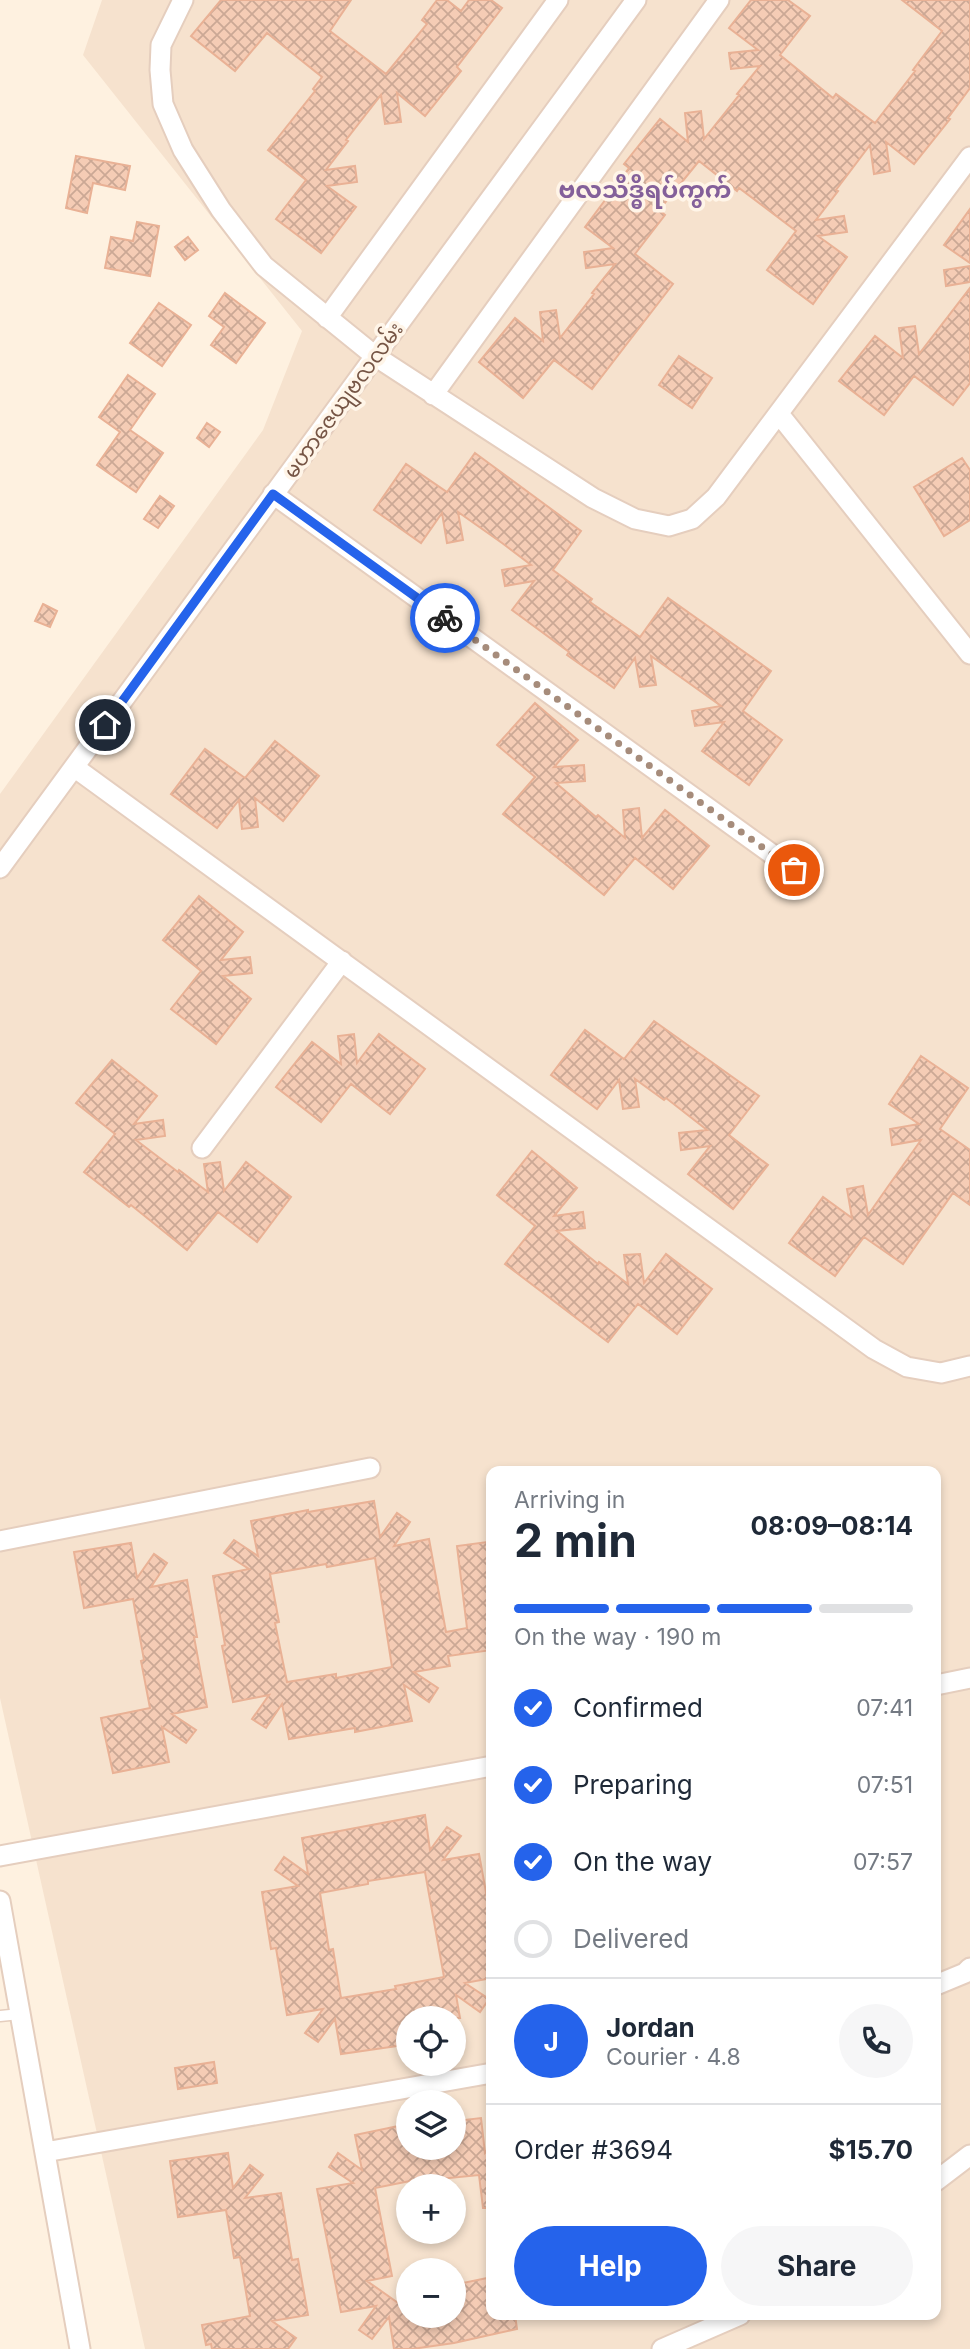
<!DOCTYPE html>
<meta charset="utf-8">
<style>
body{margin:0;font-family:Inter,"Noto Sans Myanmar",sans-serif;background:#f6f6f7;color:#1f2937;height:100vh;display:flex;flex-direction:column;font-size:26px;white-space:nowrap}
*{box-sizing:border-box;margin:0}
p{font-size:23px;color:#747a83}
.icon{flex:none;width:38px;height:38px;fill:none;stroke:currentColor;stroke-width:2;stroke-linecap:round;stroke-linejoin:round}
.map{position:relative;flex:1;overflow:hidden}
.side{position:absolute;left:486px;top:1466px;width:455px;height:854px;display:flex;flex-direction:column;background:#fff;border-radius:14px;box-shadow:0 4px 10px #0003}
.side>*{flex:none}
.controls{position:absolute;left:396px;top:2006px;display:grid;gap:14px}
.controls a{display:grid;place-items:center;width:70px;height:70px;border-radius:50%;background:#fff;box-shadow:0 4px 10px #0003;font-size:35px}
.pin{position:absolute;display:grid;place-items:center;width:60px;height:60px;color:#fff;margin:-30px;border:4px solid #fff;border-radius:50%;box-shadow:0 2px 7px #0007}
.courier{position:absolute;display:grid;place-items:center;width:70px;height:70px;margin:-35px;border:5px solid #2563eb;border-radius:50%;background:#fff;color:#222;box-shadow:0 2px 9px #0007}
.summary em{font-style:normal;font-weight:700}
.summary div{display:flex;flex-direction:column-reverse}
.summary{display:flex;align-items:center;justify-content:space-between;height:119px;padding:0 28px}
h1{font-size:46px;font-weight:700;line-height:52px}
.bar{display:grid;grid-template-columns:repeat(4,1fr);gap:10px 7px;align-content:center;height:84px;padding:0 28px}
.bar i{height:9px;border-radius:5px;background:#e0e1e3}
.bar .selected{background:#2563eb}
.bar p{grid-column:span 4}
.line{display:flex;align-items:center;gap:18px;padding:0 28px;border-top:2px solid #e0e1e3}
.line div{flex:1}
.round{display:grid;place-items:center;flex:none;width:74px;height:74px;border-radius:37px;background:#f6f6f7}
ol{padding:0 28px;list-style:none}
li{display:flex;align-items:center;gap:21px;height:77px}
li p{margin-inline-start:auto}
li .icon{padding:7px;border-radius:50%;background:#2563eb;color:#fff;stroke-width:4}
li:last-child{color:#747a83}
li i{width:38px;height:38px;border:4px solid #e0e1e3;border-radius:50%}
.action{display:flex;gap:14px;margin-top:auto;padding:14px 28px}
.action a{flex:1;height:80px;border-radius:42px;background:#2563eb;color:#fff;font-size:28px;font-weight:700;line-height:80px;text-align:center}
.action a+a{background:#f6f6f7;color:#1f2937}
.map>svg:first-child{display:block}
.residential{fill:#f6e2ce;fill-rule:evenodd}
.building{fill:url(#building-cross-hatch);stroke:#e9b195;stroke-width:2;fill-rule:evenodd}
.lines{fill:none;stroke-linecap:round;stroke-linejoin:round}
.service-casing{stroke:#e5cebe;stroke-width:13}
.minor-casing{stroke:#e5cebe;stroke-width:23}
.service{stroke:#fff;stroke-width:10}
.minor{stroke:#fff;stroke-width:19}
.done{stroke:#a68c7b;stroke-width:7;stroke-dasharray:0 12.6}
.route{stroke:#2563eb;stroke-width:9}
.labels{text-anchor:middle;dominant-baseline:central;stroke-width:7;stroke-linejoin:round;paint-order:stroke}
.street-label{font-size:21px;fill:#765545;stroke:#fff5e8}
.quarter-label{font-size:24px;font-weight:bold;fill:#84609a;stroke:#fff5e8}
</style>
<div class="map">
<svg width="970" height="2349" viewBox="0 0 970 2349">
<defs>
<pattern id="building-cross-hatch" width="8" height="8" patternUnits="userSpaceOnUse" patternTransform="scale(1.75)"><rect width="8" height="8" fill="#f5ccb5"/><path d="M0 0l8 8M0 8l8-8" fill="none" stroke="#cba895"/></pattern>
</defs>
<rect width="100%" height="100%" fill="#fef1e0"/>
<path class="residential" d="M102,0H970V2349H145L0,1698V794L263,430L302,331L83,55ZM492,1472H936V2315H492ZM408,2018H453V2063H408ZM408,2102H453V2147H408ZM408,2186H453V2231H408ZM408,2270H453V2315H408Z"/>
<path class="building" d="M221,0H351L330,31L386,74L427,24L422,20L437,0H447L461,11L469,0H491L502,8L457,67L461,71L425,116L397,93L401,122L385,124L381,95L346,140L348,141L326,170L355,166L357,182L327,186L356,207L321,253L276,219L306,180L268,150L315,91L313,89L322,77L267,33L235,71L191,36Z
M751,0H788L810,16L780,55L833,98L836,94L875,123L915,71L913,70L942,31L902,0H970V88L948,118L950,119L914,164L886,142L890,171L874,174L870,145L836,190L838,191L816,220L844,216L847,232L818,236L847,257L813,304L767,270L796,231L739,188L737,191L699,161L659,210L665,215L635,254L673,284L592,389L554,360L523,398L479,362L515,318L543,341L540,312L556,310L560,338L594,294L592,293L615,264L586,268L584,252L613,248L585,227L629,168L624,164L660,119L688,142L685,113L701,111L704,139L739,95L737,94L760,66L731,69L729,53L758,50L729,28Z
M76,156L130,166L125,190L93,183L87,213L66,208Z
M970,209V263L944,245Z
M137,222L159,226L150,276L105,268L111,237L133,241Z
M188,237L198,250L185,260L175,247Z
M970,266V282L946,286L944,270Z
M970,288V383L953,405L914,376L884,415L839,381L875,336L903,358L899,328L915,326L919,354Z
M225,293L265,323L236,363L211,345L224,327L209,316Z
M159,303L191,325L162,366L130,343Z
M679,356L712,378L692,408L659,385Z
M128,375L155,394L130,430L163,453L136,492L97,465L120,432L99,417Z
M207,423L220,432L209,447L197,438Z
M475,453L581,531L553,570L592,599L590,602L640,637L668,598L771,671L743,711L782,740L749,785L702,751L724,722L695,726L692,711L721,706L651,656L656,685L640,687L635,658L614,688L567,655L569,652L512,610L534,581L505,586L502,570L531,565L502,543L458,512L463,540L447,543L442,513L421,543L374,510L406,464L447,492Z
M962,458L970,470V520L944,536L914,487Z
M160,496L174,506L158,528L144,519Z
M43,604L57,611L50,627L35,621Z
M535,703L578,740L554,767L584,765L585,781L556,783L596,817L598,815L625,838L623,810L639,808L642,838L665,810L709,846L673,889L635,858L604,895L503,814L535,777L497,745Z
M275,741L319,776L283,821L255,798L258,827L242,829L239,800L217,828L171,794L205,749L245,778Z
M199,896L243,932L221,960L250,957L252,973L223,976L251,999L216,1044L171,1009L201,971L163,940Z
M654,1021L759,1096L729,1135L768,1165L733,1209L688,1174L710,1146L681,1150L679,1133L707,1130L666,1098L664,1100L635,1079L639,1107L623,1109L619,1080L597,1109L551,1075L585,1030L624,1059Z
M354,1034L357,1063L379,1034L425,1069L390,1114L351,1084L321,1122L276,1087L312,1042L341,1064L338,1036Z
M921,1056L968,1088L940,1129L970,1150V1205L953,1193L903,1264L864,1237L835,1276L789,1243L823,1197L852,1218L847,1189L863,1186L868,1215L889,1185L921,1140L892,1145L890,1129L919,1124L889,1104Z
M112,1060L157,1096L134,1124L163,1120L165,1136L136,1140L178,1172L179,1170L208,1192L204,1164L220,1162L224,1191L246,1162L291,1197L257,1242L218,1212L187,1250L131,1205L129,1207L84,1172L115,1134L76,1103Z
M532,1151L577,1188L554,1216L583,1212L585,1228L557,1231L598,1264L599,1262L628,1284L624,1255L640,1254L644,1283L666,1254L712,1289L677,1334L638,1304L608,1342L505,1264L535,1226L497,1195Z
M374,1501L380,1537L397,1513L410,1522L394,1546L429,1539L446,1632L467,1628L457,1546L487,1542L492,1580V1650L448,1656L450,1666L414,1672L438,1688L429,1702L404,1685L412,1721L355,1732V1728L289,1739L282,1704L266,1728L252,1719L269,1695L233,1702L222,1646L225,1645L213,1576L249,1569L224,1553L234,1540L258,1556L251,1521L308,1510V1512ZM375,1558L392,1667L336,1678V1674L287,1682L275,1623L279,1622L270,1574L326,1564L327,1567Z
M131,1543L137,1578L154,1554L167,1563L151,1587L187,1580L197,1637H194L207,1707L172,1714L196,1730L186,1743L162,1727L169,1762L113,1773L101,1718L150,1708L141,1661L144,1660L133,1599L84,1608L74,1552Z
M425,1815L430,1850L447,1827L461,1836L443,1860L479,1854L492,1925V1978L465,1983L489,1999L480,2012L456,1995L460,2018H408V2041L398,2043V2046L341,2054L335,2019L318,2042L305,2033L323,2009L287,2015L276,1948L271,1949L262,1892L298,1886L275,1870L284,1857L308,1874L302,1838ZM425,1872L444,1977L395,1986L396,1989L341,1998L333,1949L329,1950L320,1893L368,1884V1881Z
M214,2062L217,2083L178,2089L175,2068Z
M481,2118L485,2153L492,2145V2208H483L479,2175L430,2180V2177L375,2188L392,2276L367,2281L408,2310V2315H453V2285L492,2277V2315H515L517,2329L454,2343L412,2349H394L389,2317L372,2339L359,2330L376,2306L341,2312L317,2189L353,2183L329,2167L338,2153L362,2170L355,2135L408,2124V2147H453V2125H456L455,2121Z
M228,2153L233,2188L250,2165L263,2175L245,2198L281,2193L292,2260L298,2259L308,2315L272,2321L296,2338L288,2349H212L211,2344L206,2345L202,2325L250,2316L240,2257L234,2258L226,2210L178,2217L170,2161Z"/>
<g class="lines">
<g class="service-casing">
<path id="service" d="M0,2016L20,2014"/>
</g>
<g class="minor-casing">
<path id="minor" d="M183,0L161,45L160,70L163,104L183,150L221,210L264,266L375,356L593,498L635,519L669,526L692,519L716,497L970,157
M327,318L558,0
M433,395L719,0
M779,414L970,654
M273,494L794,870
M74,767L874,1349L907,1367L941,1373L970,1366
M0,868L636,0
M202,1148L342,961
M0,1541L370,1468
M936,1685L970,1678
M0,1856L492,1766
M0,1901L80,2349
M936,1985L965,1973L970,1968
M45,2152L492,2073
M936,2181L970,2155
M662,2349L740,2315"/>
</g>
<use href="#service" class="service"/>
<use href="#minor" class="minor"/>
</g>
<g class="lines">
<path class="done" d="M445,618L794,870"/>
<path class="route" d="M105,725L273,494L445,618"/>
</g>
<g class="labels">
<g class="street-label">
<text transform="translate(343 400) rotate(-54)">မဟာဇေယျဗလလမ်း</text>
</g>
<g class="quarter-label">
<text x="645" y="189">ဗလသိဒ္ဓိရပ်ကွက်</text>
</g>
</g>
</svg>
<div class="controls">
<a><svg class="icon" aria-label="locate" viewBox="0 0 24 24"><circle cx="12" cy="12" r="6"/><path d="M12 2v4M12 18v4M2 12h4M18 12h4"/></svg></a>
<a><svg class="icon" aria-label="layers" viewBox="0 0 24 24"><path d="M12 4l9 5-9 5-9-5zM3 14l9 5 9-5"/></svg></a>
<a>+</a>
<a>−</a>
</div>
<div class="pin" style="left:794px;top:870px;background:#ea580c"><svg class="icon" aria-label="bag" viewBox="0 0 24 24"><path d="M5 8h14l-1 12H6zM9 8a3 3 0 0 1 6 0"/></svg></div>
<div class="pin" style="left:105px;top:725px;background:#1f2937"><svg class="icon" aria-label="home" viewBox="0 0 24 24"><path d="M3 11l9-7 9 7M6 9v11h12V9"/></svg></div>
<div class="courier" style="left:445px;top:618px"><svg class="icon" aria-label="bike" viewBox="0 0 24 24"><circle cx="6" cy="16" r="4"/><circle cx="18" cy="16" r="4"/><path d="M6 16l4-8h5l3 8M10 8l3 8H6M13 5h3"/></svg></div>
<section class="side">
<div class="summary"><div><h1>2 min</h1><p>Arriving in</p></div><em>08:09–08:14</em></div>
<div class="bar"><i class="selected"></i><i class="selected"></i><i class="selected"></i><i></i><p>On the way · 190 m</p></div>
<ol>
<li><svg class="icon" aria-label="check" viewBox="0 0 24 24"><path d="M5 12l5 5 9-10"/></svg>Confirmed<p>07:41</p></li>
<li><svg class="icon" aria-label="check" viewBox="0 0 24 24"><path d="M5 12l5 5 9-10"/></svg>Preparing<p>07:51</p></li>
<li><svg class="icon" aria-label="check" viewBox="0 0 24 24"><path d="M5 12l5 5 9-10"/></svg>On the way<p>07:57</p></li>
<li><i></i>Delivered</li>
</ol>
<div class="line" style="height:126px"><b class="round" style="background:#2563eb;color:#fff">J</b><div><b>Jordan</b><p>Courier · 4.8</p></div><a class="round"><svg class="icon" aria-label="phone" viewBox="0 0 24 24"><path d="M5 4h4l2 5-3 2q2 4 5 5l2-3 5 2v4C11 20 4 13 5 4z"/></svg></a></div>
<div class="line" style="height:91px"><div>Order #3694</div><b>$15.70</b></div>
<div class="action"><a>Help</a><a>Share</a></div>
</section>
</div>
